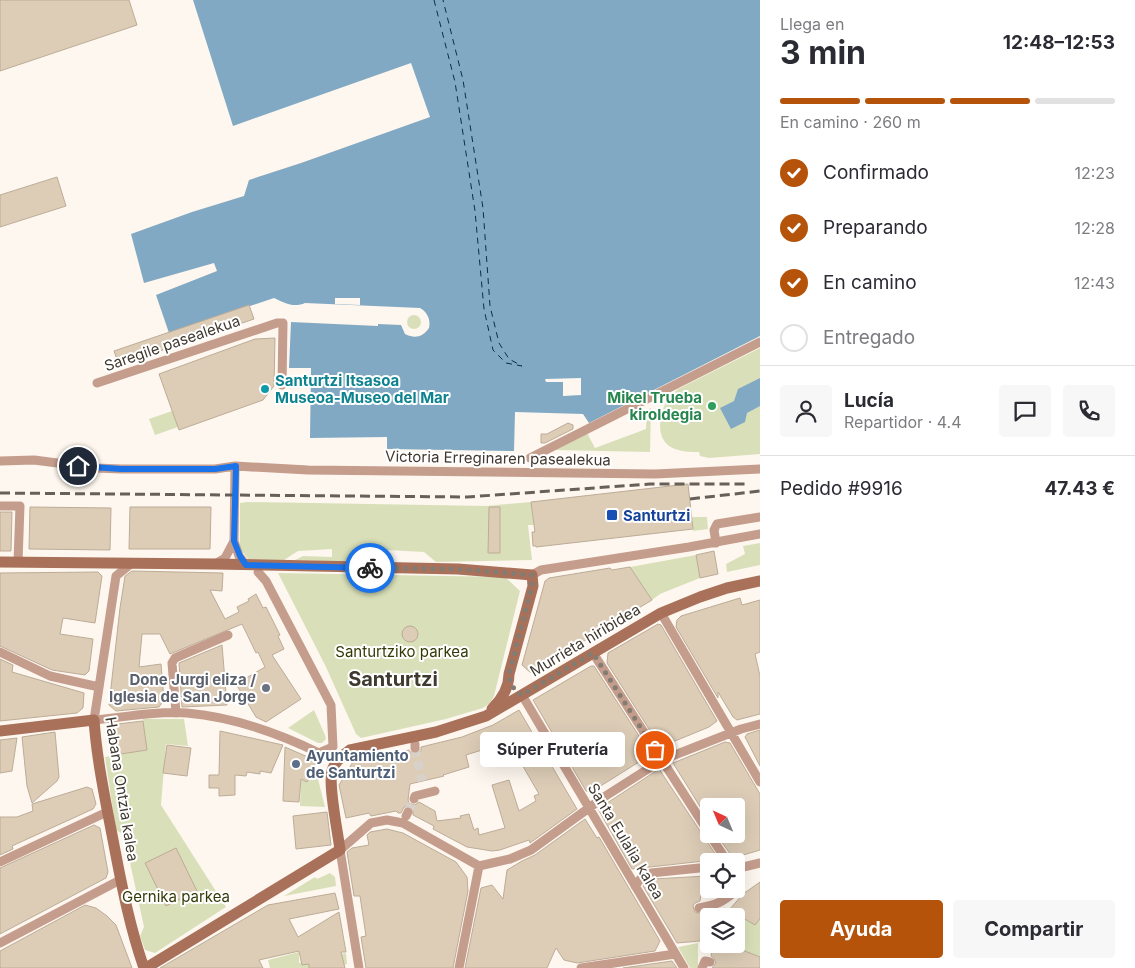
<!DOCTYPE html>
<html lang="es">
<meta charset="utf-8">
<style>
body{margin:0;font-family:Inter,sans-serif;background:#f7f7f7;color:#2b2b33;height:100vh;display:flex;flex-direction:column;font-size:19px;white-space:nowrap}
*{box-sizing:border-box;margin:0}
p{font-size:16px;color:#7c7c81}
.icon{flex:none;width:28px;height:28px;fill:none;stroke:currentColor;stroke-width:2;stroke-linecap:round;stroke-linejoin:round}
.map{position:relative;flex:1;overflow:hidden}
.details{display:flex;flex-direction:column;background:#fff;width:375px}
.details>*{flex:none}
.needle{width:32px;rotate:316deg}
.tools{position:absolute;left:700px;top:798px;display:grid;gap:10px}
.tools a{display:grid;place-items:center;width:45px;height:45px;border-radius:5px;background:#fff;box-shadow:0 5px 20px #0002;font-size:25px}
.pin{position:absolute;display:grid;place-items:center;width:42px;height:42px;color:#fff;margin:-21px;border:2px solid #fff;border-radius:50%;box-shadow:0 1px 5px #0007}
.courier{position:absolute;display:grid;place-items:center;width:50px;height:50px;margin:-25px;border:4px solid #1a73e8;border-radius:50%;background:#fff;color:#222;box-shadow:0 1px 6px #0007}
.bubble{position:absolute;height:35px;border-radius:5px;background:#fff;box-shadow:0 5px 20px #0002;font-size:16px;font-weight:700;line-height:35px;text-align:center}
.headline em{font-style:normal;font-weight:700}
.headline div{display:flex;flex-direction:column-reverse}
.headline{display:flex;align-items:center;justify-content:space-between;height:85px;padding:0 20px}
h1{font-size:32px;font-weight:700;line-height:38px}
.bar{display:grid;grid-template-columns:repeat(4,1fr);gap:8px 5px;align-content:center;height:60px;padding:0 20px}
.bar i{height:6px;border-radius:4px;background:#e1e1e2}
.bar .selected{background:#b45309}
.bar p{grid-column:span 4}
.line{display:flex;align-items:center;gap:12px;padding:0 20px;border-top:1px solid #e1e1e2}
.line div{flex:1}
.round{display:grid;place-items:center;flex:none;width:52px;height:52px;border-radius:5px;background:#f7f7f7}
ol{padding:0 20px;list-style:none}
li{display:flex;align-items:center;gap:15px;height:55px}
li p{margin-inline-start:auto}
li .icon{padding:5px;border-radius:50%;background:#b45309;color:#fff;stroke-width:4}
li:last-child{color:#7c7c81}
li i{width:28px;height:28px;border:2px solid #e1e1e2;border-radius:50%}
.action{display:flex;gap:10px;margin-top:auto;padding:10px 20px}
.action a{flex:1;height:58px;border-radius:5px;background:#b45309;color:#fff;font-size:20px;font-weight:700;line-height:58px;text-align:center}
.action a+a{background:#f7f7f7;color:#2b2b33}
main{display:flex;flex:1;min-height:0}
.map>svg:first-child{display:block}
.green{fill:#d9e0b9}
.water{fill:#82a9c4}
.pier{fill:#fef7ef}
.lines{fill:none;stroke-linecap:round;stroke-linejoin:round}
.ferry{stroke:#0d2e42;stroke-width:1;stroke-dasharray:6 5;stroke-linecap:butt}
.building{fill:#ddcdb7;stroke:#bcac97;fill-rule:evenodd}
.street-tunnel{stroke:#d8d1c9;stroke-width:9;stroke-dasharray:9 4.5;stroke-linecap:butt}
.street{stroke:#c59d8d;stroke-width:9}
.secondary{stroke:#a9705a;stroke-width:11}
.rail{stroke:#676058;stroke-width:3;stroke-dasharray:10 5;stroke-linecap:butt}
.done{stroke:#827c73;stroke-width:5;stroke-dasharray:0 9}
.route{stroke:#1a73e8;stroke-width:6}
.culture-dot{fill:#0f9aa8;stroke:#fff;stroke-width:2}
.leisure-dot{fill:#2e9e5b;stroke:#fff;stroke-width:2}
.transit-dot{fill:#1a4fb4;stroke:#fff;stroke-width:2}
.worship-dot{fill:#6b7280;stroke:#fff;stroke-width:2}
.service-dot{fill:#5c6f8a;stroke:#fff;stroke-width:2}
.labels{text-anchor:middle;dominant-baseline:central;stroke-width:4;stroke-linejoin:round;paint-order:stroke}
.street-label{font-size:15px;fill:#403930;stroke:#fff}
.culture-label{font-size:15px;font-weight:bold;fill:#0d838f;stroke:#fff;text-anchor:start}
.leisure-label{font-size:15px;font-weight:bold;fill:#27864d;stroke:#fff;text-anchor:end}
.transit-label{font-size:15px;font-weight:bold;fill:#164399;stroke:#fff;text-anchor:start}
.park-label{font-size:15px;fill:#343a06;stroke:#fff}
.worship-label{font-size:15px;font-weight:bold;fill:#5b616d;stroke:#fff;text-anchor:end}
.service-label{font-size:15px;font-weight:bold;fill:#4e5e75;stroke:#fff;text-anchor:start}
.district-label{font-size:20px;font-weight:bold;fill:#403930;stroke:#fff}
</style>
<main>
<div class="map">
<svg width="760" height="968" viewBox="0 0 760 968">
<rect width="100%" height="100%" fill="#fef7ef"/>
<path class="green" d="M407 322a7 7 0 1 1 14 0a7 7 0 1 1-14 0Z
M760,348V454L709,458L700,456L699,452C691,452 683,452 675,449C655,442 658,416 667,401C669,396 674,393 678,389Z
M651,408L650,452L554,450L587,433L595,448L646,429L647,410Z
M172,411L178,427L155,435L149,419Z
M247,502L486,506L531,502L534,525H528L532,560L436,562L424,552L388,550L387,559L352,562L295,560L303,556L332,557V549L298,551L284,560H249L240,549V503Z
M692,517H707L708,529L693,531Z
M760,543V565L727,572L726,564L745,554L743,546Z
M696,555L700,578L660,594L652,600L630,567Z
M278,573L505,577L520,591L494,696L490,703L483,708L446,719L361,738L356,734L326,667Z
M314,710L325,735L326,739L322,743H318L288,728Z
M143,719H184L188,746L166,744L161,805L226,907L155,953L145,950L140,936L144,927L124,835L116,830L105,757L145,750Z
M317,775L325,807L300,806L301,780Z
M330,873L335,877L336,886L284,896L315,877L317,879Z
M724,907L755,925L760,919V957L727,944H736V916H722Z
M698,943V968H690L678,947Z
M299,952V963L346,953L347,964L327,968H270L268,960Z"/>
<path class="water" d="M193,0H760V336L589,423L583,414L515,412L514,451L387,449V437L310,438L311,368H289L291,322L378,326V324L401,325L405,334C415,339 423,337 429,328C431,319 427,312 420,308L305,303C294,308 284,303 274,298L169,333L156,295L217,271L214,263L144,283L131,234L192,212L244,196L249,180L301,163L430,117L411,63L233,126Z
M760,378V406L747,413L745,422L731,429L720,408L734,401L738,389Z"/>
<path class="pier" d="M335,298H360V305L335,304Z
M581,378V395L563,396V382H546L545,379Z"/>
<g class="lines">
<path class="ferry" d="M434,0L455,82L475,211L484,309L493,350L506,363L522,366L509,359L499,343L490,306L483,208L463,80L443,0"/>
</g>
<path class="building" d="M0,0H129L137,25L0,71Z
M57,177L66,206L0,227V195Z
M249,305L254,319L119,365L114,351Z
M275,338L274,386L263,400L179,430L159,374L255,339Z
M568,423L573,425V429L545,443H541V434H547Z
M688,484L693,529L536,547V546H533L532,532H535L531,502Z
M30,507L111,508L110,550L29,549Z
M130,507H211L210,549H129Z
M489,507H500V553H488Z
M0,512H12L11,551H0Z
M714,551L718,574L700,578L696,555Z
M630,567L652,600L531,673L522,665L545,581L549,578L610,568L612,570Z
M132,571L223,573L222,591L210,590L225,619L239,612L237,607L249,601L248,599L256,594L263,608L266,607L280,635L278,636L284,649L272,655L301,699L266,722L256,717L236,684L265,667L258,652L256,653L242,624L170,654L160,634H142L139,667L161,664L164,700L159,707L116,711L109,705L120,608L125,576Z
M98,572L102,576L95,623L63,618L60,634L93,639L89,671L85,675L52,670L0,646V573Z
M740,598L742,605L760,600V652L755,654L760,676V714L737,720L733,717L718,692V698L676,627L677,620L681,616Z
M658,624L661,625L717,721L709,727L675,741L663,743L656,740L607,663L608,653Z
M402 634a8 8 0 1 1 16 0a8 8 0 1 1-16 0Z
M222,645L227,705L182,707L179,663Z
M0,659L13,665L12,672L84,693L83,708L77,713L0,721Z
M591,666H594L650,753V755L591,792L586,791L533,700Z
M519,710L577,809L530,843L529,840L500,850L492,851L467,847L433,829L434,826L413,815V809L408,806L404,807L401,813H398L396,811L371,816L369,813L346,818L339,785L354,760L387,753V755L409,750L412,754H418L421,751V747L462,737L493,725ZM510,744L539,794L534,796L536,801L519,811L509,780L492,785L505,828L479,835L478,828L474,830L469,814L460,816L461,818L437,821L435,811L419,802L415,805L409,803L408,800L410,784L444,776L443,775L469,767L466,755L482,750L484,757Z
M143,721L147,750L114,755L109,725Z
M760,730V766L745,737L747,734Z
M220,731L283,745L271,773L260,771V774L247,772L246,776L235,775V795L219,796V788H209V775H219Z
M55,732L59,777L57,781L32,803L27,786L22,737Z
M17,738L12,771L0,773V740Z
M725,742L730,743L760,794V850L733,858L716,834H736V806H709V821L673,763Z
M167,745L191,748L187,776L163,773Z
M285,747L317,761L307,782L301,779L299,802L283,801Z
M659,769L716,855L713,860L632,869L598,809Z
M87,787L92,789L96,804L93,809L12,846L13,849L0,855V817H17L33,811L32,804Z
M327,812L331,845L296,849L293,816Z
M585,819L597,838L599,837L660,941L655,951L577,963L564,960L556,948L547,968H465L481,888L492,885L503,899L507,870L522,861L535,855Z
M94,825L100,828L108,872L106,878L0,934V868Z
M387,829L403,833L456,862L467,877L468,891L453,968H366L361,937L366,936L360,896H354L347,852L352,848L369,845L367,835L370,832Z
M176,848L197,891L166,906L145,863Z
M707,876L705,893L701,894L700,901L695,903L693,906L695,912L703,914L700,941L677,943L643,886L646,882L653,879Z
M760,882V919L755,925L729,910L743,894Z
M335,893L339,909L289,919L298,937L339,912L346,952H341L345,968H309V964L302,965L299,951L259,960L263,968H160L268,905Z
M85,905L96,908L107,916L116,925L132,968H0V951Z
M713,944H727L760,957V968H712L716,963L714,958L711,956Z
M672,961L677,968H623Z"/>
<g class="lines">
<path class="street-tunnel" d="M415,748L422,781
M408,812L414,799"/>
<path class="street" d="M97,383L277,323H283L282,385
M530,458L760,342
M0,461L34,460L96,468L121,469H215L235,466L308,470L655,474L760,469
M235,466L234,541L239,556L246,565
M0,506H20L18,562
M716,543L714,530L717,524L760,517
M132,563L116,576L94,720C125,717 156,711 187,713C233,717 278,733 319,753L333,747L331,705L266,581L258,572
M215,564L225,558L234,541
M532,575L541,570L689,547L760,534
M661,613L760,782
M0,652L50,676L99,687
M593,653L709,833
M522,695L684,968
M176,713L172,663L175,658L228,635
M415,744V748
M414,799L415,796L435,791
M406,816L408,812
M709,834L727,861
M0,862L107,812
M736,868H739L760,863
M635,886L642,877L651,873L709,867
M699,908C717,905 725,901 738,889L739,868
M0,943L120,880
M359,968L340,850L371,823L387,820L403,823L479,866L510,859L531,850L604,797L662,760L741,729L760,724
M459,968L479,866
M581,968L675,954
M702,968L705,961L710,962"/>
<path class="secondary" d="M0,562L215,564L458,569L532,575L533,586L509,674C509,688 502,699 492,709
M0,731L94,720C97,762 106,803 114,845C122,887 130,928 144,968
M146,968L340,850C338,833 328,785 332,771C334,762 343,755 350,750L436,732L486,716L661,613L700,597L727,588L760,581"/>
<path class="rail" d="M0,493L467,497L650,484H747
M690,499L760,491"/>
</g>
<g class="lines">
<path class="done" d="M370,568L458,569L532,575V586L509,674C509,684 514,690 522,695L593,653L655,750"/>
<path class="route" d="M78,466L121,469H215L236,466L234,541L240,556L246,565L370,568"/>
</g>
<circle class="culture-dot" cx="265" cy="389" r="5"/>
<circle class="leisure-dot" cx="712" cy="406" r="5"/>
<rect class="transit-dot" x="606" y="509" width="12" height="12" rx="2.5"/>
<circle class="worship-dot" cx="266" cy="688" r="5"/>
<circle class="service-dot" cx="296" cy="764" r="5"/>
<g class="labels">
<g class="street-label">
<text transform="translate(172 343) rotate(-19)">Saregile pasealekua</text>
<text transform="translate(498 458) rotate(1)">Victoria Erreginaren pasealekua</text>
<text transform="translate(585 640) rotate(-31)">Murrieta hiribidea</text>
<text transform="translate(122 789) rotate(81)">Habana Ontzia kalea</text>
<text transform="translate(626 841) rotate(59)">Santa Eulalia kalea</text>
</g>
<g class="culture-label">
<text x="275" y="380">Santurtzi Itsasoa<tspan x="275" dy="17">Museoa-Museo del Mar</tspan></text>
</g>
<g class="leisure-label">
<text x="702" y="397">Mikel Trueba<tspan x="702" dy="17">kiroldegia</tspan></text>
</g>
<g class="transit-label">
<text x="623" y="515">Santurtzi</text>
</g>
<g class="park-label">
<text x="402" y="651">Santurtziko parkea</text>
<text x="176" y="896">Gernika parkea</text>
</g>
<g class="worship-label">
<text x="256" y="679">Done Jurgi eliza /<tspan x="256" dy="17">Iglesia de San Jorge</tspan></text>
</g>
<g class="service-label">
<text x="306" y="755">Ayuntamiento<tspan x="306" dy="17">de Santurtzi</tspan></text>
</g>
<g class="district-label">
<text x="393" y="679">Santurtzi</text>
</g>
</g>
</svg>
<div class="tools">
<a><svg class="needle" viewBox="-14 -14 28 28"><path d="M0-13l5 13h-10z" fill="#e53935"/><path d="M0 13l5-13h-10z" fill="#7c7c81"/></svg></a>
<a><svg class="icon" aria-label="locate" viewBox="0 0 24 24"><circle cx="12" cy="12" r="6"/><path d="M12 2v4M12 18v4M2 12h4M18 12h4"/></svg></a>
<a><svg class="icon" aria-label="layers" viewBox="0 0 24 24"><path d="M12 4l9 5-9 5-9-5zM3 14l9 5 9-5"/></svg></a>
</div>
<div class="pin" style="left:655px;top:750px;background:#ea580c"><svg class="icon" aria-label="bag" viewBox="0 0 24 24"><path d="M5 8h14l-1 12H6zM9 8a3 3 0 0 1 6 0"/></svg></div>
<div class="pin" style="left:78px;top:466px;background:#1f2937"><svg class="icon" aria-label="home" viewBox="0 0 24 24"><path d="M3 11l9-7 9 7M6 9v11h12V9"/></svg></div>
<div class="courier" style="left:370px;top:568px"><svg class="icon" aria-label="bike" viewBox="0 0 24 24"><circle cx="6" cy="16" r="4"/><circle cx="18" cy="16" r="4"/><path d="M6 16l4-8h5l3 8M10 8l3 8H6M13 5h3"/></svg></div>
<div class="bubble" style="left:480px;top:732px;width:145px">Súper Frutería</div>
</div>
<section class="details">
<div class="headline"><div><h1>3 min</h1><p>Llega en</p></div><em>12:48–12:53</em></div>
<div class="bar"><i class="selected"></i><i class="selected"></i><i class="selected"></i><i></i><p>En camino · 260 m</p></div>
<ol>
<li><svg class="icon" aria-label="check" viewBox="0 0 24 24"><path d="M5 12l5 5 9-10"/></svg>Confirmado<p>12:23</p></li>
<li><svg class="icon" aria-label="check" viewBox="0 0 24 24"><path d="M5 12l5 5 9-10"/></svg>Preparando<p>12:28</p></li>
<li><svg class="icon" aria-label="check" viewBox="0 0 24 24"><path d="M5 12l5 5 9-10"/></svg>En camino<p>12:43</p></li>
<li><i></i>Entregado</li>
</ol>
<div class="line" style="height:90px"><a class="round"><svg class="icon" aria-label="person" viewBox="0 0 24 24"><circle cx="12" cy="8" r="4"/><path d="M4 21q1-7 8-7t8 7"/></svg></a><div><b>Lucía</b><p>Repartidor · 4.4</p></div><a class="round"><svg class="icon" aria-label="chat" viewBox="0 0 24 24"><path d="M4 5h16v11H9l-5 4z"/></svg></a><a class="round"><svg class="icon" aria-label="phone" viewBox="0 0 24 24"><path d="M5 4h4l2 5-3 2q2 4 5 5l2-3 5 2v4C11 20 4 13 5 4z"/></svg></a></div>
<div class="line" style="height:65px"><div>Pedido #9916</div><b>47.43 €</b></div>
<div class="action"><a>Ayuda</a><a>Compartir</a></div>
</section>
</main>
